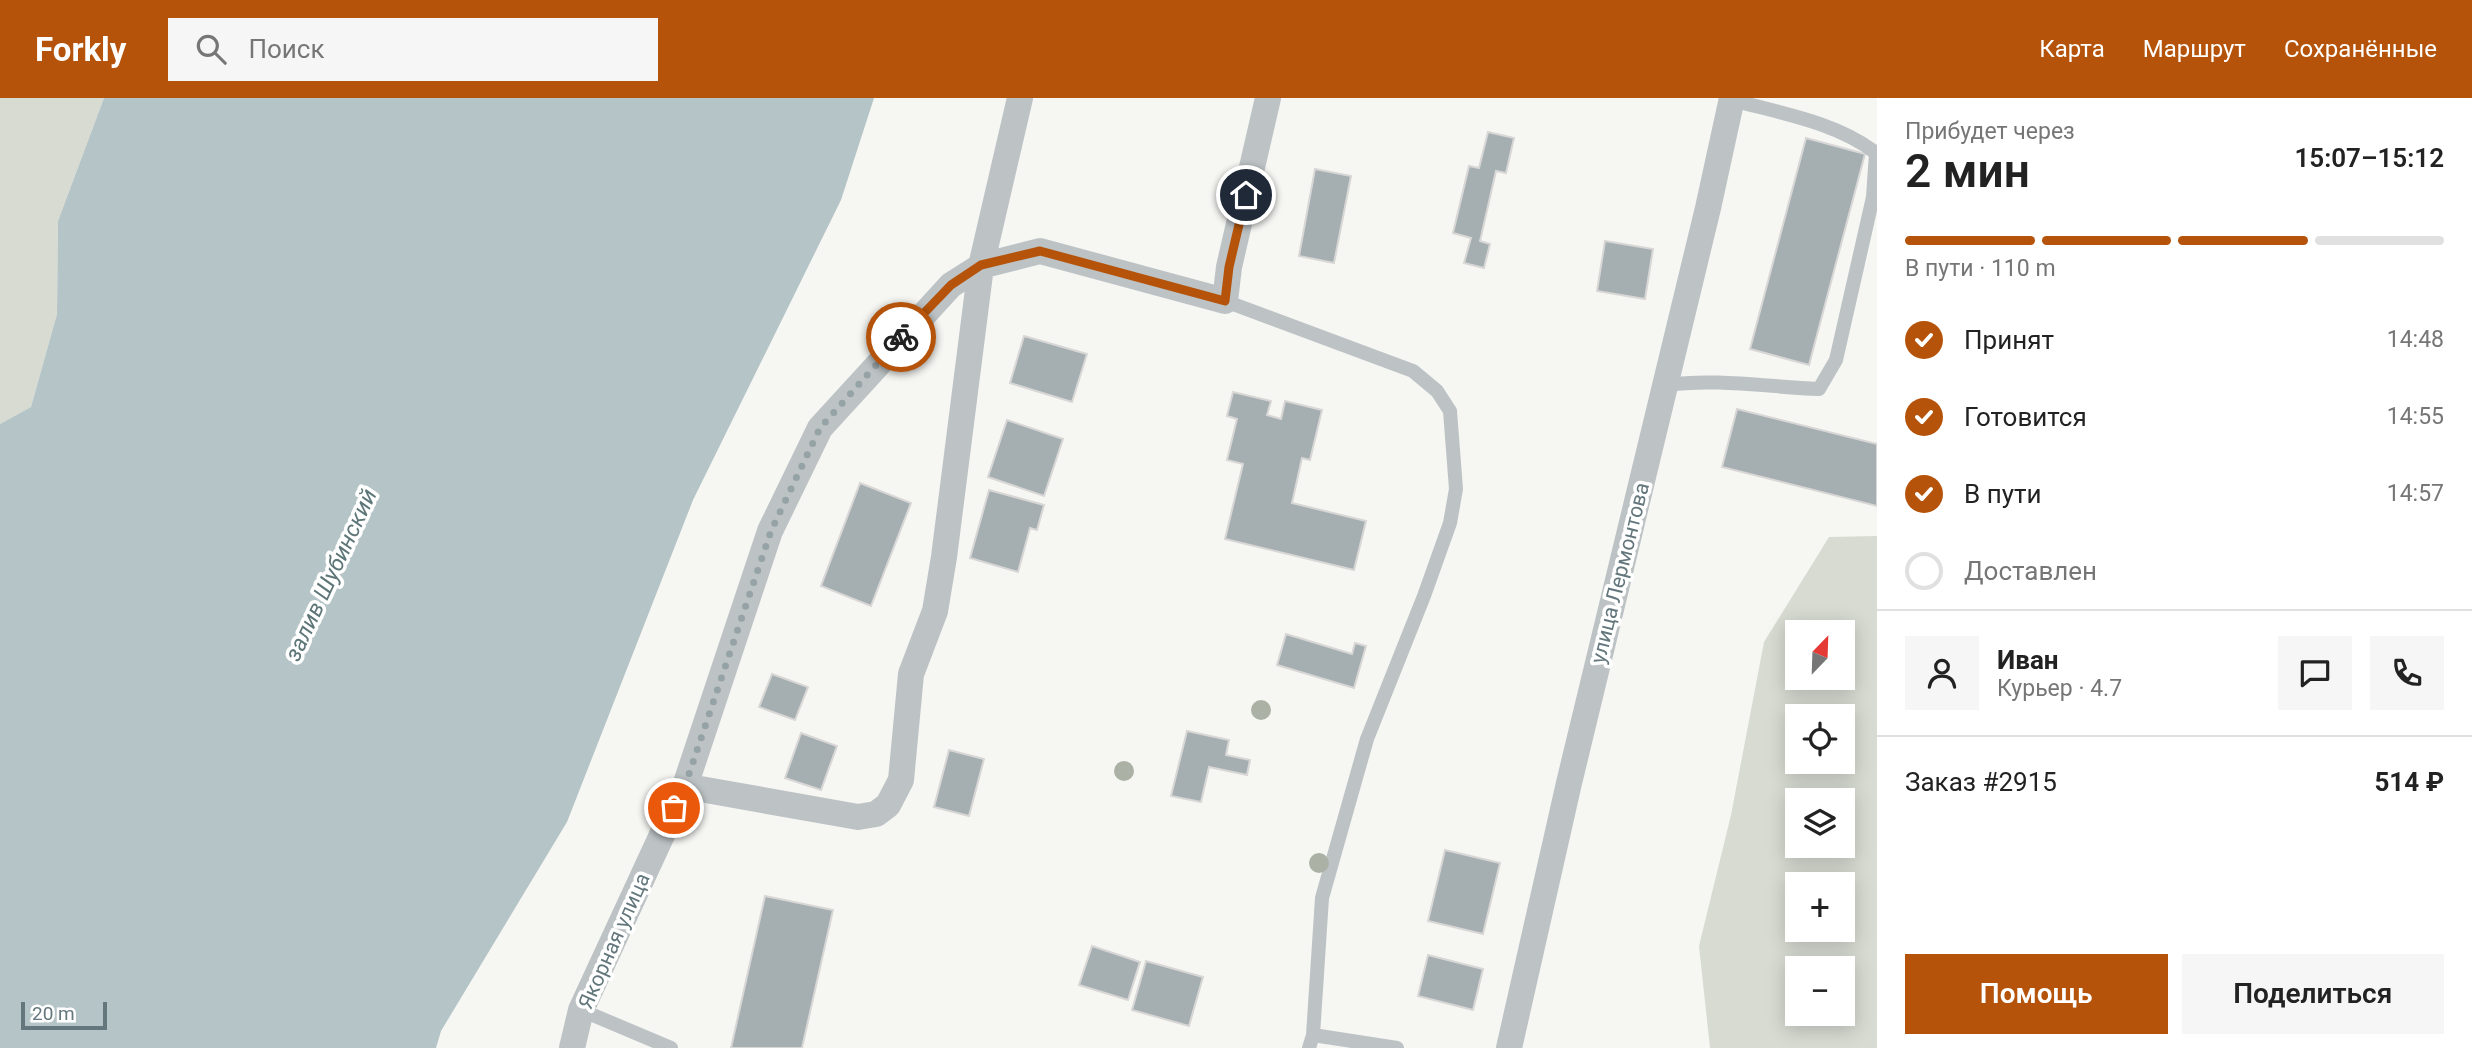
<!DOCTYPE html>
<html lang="ru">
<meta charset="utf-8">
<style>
body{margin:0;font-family:Roboto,sans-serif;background:#f6f6f6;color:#222;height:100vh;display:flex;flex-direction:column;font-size:26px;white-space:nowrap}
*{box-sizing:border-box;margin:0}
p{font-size:23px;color:#767676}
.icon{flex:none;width:38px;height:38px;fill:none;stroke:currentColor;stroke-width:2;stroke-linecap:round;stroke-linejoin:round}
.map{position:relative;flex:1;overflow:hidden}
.side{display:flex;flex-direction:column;background:#fff;width:595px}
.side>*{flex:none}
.needle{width:46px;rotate:23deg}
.fabs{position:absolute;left:1785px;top:522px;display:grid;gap:14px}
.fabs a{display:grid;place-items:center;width:70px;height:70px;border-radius:0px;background:#fff;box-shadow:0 4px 18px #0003;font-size:35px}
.scale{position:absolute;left:21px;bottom:18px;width:86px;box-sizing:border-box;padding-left:7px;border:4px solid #63777c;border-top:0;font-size:19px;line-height:24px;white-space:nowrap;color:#63777c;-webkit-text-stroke:5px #fff;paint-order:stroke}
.pin{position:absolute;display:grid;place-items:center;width:60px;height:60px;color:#fff;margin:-30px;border:4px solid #fff;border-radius:50%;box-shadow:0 2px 7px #0007}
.courier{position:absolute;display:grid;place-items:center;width:70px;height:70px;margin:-35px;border:5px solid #b45309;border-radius:50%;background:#fff;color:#222;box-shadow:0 2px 9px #0007}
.overview em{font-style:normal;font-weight:600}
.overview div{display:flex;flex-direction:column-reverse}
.overview{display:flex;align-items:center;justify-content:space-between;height:119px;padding:0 28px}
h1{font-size:46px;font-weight:600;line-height:52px}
.bar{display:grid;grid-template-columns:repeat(4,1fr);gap:10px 7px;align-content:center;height:84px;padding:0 28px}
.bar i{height:9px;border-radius:5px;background:#e0e0e0}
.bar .current{background:#b45309}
.bar p{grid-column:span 4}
.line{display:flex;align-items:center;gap:18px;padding:0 28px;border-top:2px solid #e0e0e0}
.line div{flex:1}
.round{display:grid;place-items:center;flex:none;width:74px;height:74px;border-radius:0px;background:#f6f6f6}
ol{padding:0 28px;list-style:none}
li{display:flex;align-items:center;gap:21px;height:77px}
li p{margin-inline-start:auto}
li .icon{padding:7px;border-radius:50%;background:#b45309;color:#fff;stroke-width:4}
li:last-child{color:#767676}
li i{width:38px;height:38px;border:4px solid #e0e0e0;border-radius:50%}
.cta{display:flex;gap:14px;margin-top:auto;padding:14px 28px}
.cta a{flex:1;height:80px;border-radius:0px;background:#b45309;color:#fff;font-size:28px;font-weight:600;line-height:80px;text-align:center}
.cta a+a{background:#f6f6f6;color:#222}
header{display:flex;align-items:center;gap:42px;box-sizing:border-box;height:98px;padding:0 35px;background:#b45309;color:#fff}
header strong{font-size:33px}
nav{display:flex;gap:38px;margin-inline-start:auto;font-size:24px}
.search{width:490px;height:63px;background:#f6f6f6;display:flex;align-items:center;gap:18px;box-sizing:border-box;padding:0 24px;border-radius:0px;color:#767676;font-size:26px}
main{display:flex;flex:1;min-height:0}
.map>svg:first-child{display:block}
.green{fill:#d7dbd2;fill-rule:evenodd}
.water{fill:#b5c4c6}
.building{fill:#a5afb2;stroke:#d8d7d6;stroke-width:2}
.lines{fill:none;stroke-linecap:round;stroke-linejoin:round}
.service{stroke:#bdc3c5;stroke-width:14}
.minor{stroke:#bdc3c5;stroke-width:26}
.tree{fill:#abb2a5}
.done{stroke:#96a3a6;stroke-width:7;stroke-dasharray:0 12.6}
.route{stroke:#b45309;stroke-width:9}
.labels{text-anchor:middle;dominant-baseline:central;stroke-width:7;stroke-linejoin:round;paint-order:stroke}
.street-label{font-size:21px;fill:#63777c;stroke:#fff}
.water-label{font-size:23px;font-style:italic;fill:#5e7678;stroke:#fff}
</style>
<header>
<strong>Forkly</strong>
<div class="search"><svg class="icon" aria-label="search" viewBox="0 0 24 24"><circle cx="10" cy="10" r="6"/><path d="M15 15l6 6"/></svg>Поиск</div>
<nav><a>Карта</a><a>Маршрут</a><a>Сохранённые</a></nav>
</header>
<main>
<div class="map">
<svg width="1877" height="950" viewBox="0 0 1877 950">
<rect width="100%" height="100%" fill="#f6f6f3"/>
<path class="green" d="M0,0H104L58,123L57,216L31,309L0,326Z
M1877,438V950H1710L1699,848L1731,717L1764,544L1829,439ZM1797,534H1843V579H1797ZM1797,618H1843V663H1797ZM1797,702H1843V747H1797ZM1797,786H1843V831H1797ZM1797,870H1843V915H1797Z"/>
<path class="water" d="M104,0H874L841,102L693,402L567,724L441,933L436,950H0V326L31,309L57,216L58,123Z"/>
<path class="building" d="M1488,34L1514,40L1506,75L1496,73L1480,143L1490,146L1484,170L1464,165L1471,140L1453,135L1469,68L1479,70Z
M1806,40L1865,56L1809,267L1750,251Z
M1315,71L1351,78L1334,165L1299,158Z
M1605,143L1653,151L1645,201L1597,193Z
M1024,238L1087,256L1072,304L1010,285Z
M1233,294L1271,303L1267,317L1281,321L1285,303L1322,312L1310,362L1302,360L1292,405L1366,423L1354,472L1225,441L1243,366L1227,362L1237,321L1227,318Z
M1737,311L1877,346V408L1722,369Z
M1007,322L1063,341L1044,398L988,379Z
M860,385L911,405L871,508L821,488Z
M989,392L1044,407L1037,432L1030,430L1018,474L970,460Z
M1286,536L1352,556L1355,545L1366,548L1354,590L1277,567Z
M772,576L808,589L795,622L759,609Z
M1187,633L1229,642L1226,657L1250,662L1247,677L1209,669L1201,704L1171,698Z
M801,635L837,648L821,692L785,680Z
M949,652L984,661L969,718L934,709Z
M1445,752L1500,765L1483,836L1428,823Z
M765,798L833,812L802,950H731Z
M1092,848L1140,864L1128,902L1079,887Z
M1428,857L1483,871L1473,912L1418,898Z
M1146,863L1203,879L1189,928L1132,912Z"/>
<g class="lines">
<path class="service" d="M1225,203L1413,273L1437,293L1450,313L1456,391L1450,425L1424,498L1367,641L1322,800L1313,937
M1665,287C1717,280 1767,289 1819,291L1836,262L1873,99L1876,55C1836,24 1780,15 1732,2
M581,912L671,950
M1309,950L1313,937L1397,950"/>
<path class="minor" d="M686,685L689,689L858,719L876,716L888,707L901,682L911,576L935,513L944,459L981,168L1040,153L1225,203L1229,169L1268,0
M572,950L581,912L686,685L770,433L820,330L951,187L981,168L1020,0
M1509,950L1569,685L1708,110L1732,0"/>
</g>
<g class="tree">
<circle cx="1261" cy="612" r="10"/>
<circle cx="1124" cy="673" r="10"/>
<circle cx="1319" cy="765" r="10"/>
</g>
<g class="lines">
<path class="done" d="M674,710L686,685L771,433L820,330L901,239"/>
<path class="route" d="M901,239L951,187L981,167L1040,153L1225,203L1229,169L1246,97"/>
</g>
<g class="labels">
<g class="street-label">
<text transform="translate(1620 475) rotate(-76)">улица Лермонтова</text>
<text transform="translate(614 843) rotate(-66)">Якорная улица</text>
</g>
<g class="water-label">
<text transform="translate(331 477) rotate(-65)">залив Шубинский</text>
</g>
</g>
</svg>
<div class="fabs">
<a><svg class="needle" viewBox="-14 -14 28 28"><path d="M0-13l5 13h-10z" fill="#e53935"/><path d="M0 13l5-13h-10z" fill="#767676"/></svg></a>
<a><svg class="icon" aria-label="locate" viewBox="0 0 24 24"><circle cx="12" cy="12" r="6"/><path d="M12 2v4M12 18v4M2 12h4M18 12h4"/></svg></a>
<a><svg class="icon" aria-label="layers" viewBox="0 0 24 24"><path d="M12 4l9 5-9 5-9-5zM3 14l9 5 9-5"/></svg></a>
<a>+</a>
<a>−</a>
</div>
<div class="scale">20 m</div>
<div class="pin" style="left:674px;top:710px;background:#ea580c"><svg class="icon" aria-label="bag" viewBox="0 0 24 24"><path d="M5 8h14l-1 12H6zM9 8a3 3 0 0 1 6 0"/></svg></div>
<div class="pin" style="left:1246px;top:97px;background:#1f2937"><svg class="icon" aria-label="home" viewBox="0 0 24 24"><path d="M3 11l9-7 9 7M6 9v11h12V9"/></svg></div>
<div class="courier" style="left:901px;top:239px"><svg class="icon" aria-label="bike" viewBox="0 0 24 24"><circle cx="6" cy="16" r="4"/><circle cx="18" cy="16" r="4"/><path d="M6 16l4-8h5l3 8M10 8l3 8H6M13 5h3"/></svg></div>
</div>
<section class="side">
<div class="overview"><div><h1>2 мин</h1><p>Прибудет через</p></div><em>15:07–15:12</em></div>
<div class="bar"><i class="current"></i><i class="current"></i><i class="current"></i><i></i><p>В пути · 110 m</p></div>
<ol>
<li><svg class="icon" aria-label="check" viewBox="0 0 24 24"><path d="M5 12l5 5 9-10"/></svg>Принят<p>14:48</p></li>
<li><svg class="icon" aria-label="check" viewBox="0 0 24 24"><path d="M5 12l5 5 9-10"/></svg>Готовится<p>14:55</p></li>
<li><svg class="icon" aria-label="check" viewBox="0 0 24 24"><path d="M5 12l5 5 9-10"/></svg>В пути<p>14:57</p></li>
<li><i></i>Доставлен</li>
</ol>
<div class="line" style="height:126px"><a class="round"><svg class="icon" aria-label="person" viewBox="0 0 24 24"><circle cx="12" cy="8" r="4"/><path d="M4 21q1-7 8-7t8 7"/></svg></a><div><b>Иван</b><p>Курьер · 4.7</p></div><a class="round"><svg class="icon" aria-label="chat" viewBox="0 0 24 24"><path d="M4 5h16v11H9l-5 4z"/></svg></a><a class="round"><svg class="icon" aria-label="phone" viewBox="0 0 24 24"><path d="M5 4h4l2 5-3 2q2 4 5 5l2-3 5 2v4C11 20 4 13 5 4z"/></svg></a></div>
<div class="line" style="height:91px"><div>Заказ #2915</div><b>514 ₽</b></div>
<div class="cta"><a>Помощь</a><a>Поделиться</a></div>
</section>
</main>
